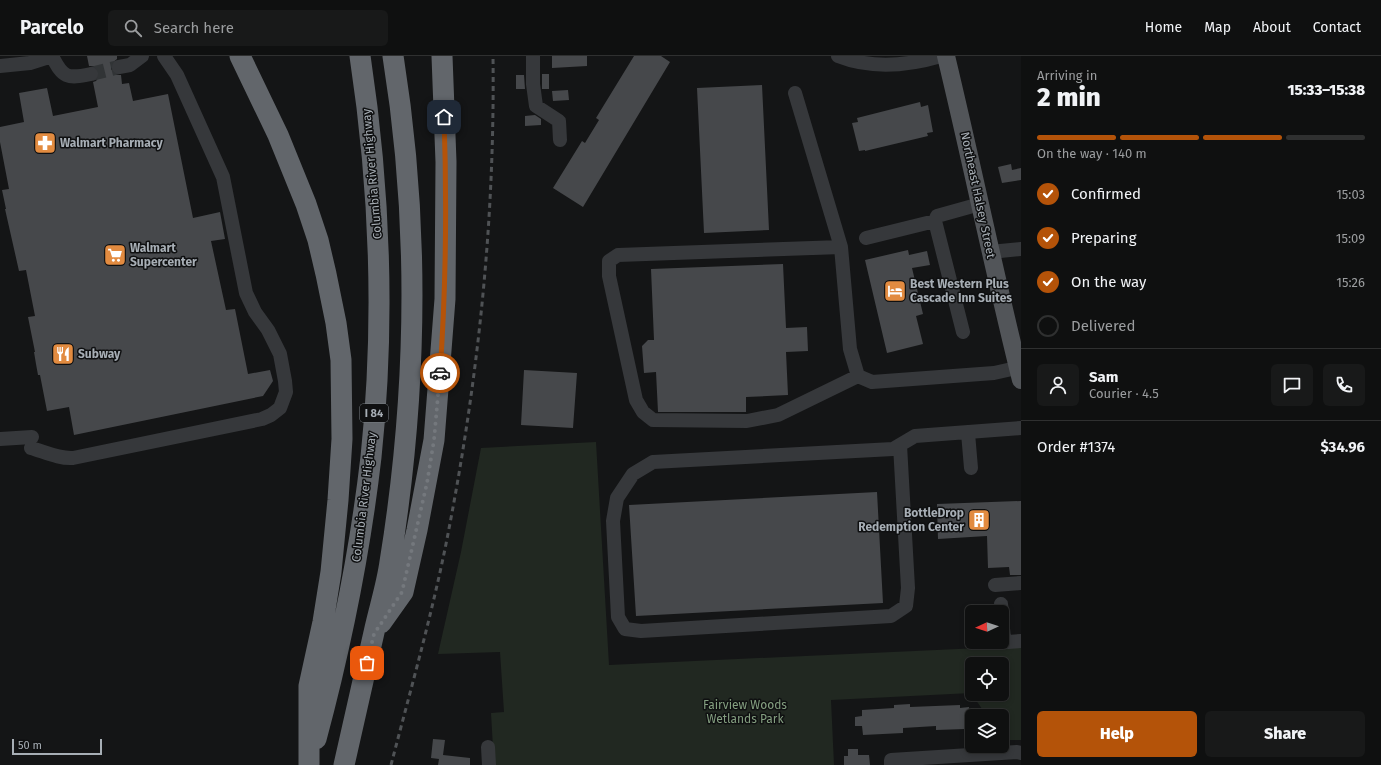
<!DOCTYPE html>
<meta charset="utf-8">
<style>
body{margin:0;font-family:"Fira Sans",sans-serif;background:#181919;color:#f1f3f6;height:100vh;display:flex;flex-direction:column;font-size:15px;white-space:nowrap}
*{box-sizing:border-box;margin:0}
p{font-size:13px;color:#9b9d9f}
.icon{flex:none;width:22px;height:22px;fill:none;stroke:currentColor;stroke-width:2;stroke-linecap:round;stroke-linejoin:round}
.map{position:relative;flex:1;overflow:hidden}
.sheet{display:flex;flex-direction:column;background:#0f1010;width:360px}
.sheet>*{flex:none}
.needle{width:26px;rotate:267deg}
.fabs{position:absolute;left:965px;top:549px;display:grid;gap:8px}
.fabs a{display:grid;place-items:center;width:44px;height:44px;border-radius:6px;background:#0f1010;box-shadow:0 2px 6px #0003,0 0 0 1px #2f3030;font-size:20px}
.scale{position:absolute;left:12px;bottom:10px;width:90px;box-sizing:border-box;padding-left:4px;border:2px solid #a7aeb5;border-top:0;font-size:11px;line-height:14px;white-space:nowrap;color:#a7aeb5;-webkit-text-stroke:3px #0f1011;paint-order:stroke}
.pin{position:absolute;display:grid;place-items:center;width:34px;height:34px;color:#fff;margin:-17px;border-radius:8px;box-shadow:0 2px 6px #0006}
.courier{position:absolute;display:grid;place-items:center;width:40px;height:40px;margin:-20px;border:3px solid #b45309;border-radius:50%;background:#fff;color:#222;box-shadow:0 1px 5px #0007}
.headline em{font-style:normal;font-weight:800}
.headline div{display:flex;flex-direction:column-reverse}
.headline{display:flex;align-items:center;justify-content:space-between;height:68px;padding:0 16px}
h1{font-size:26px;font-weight:800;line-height:30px}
.bar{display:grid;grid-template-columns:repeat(4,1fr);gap:6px 4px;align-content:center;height:48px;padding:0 16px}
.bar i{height:5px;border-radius:3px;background:#2f3030}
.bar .current{background:#b45309}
.bar p{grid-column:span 4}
.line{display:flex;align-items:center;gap:10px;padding:0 16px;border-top:1px solid #2f3030}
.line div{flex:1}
.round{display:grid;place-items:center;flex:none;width:42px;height:42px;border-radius:6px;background:#181919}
ol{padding:0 16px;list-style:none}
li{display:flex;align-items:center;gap:12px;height:44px}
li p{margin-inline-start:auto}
li .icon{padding:4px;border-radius:50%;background:#b45309;color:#fff;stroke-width:4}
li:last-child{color:#9b9d9f}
li i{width:22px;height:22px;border:2px solid #2f3030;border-radius:50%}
.button{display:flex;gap:8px;margin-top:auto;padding:8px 16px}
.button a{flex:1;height:46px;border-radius:6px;background:#b45309;color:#fff;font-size:16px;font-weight:800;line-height:46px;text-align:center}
.button a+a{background:#181919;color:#f1f3f6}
header{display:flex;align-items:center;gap:24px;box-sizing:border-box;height:56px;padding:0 20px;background:#0f1010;border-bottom:1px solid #2f3030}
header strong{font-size:19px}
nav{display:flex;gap:22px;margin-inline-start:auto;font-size:14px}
.search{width:280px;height:36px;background:#181919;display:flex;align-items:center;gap:10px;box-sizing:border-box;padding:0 14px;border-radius:6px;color:#9b9d9f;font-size:15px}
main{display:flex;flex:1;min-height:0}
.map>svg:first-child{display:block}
.green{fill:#212821;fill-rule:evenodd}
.building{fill:#46484b}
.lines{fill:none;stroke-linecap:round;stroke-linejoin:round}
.minor-tunnel{stroke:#313436;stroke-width:14;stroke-dasharray:14 7;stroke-linecap:butt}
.minor{stroke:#36383b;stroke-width:14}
.major{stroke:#525559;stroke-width:18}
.highway{stroke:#62666b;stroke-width:21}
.rail{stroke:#4f5255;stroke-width:3;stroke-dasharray:5 4;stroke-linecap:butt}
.done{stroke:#74787d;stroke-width:4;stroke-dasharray:0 7.2}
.route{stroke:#b45309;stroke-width:5}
.labels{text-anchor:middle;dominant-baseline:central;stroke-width:3;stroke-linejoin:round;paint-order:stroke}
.shield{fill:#0f1011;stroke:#797f84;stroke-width:1}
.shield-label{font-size:11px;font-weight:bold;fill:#a7aeb5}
.poi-label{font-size:12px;font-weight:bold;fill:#a7aeb5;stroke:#0f1011;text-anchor:start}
.street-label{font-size:12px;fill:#a7aeb5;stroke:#0f1011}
.park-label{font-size:12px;fill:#849f80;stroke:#0f1011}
</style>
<header>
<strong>Parcelo</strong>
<div class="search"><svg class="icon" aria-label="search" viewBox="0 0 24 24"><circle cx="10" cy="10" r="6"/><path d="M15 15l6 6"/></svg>Search here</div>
<nav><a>Home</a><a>Map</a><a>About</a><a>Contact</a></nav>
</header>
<main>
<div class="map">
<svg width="1021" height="709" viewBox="0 0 1021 709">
<rect width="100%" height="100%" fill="#141516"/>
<path class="green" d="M596,386L609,609L1021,590V684H1005L1002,680V660H987L971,637L831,644L834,709H494L491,657L504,656L500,596L438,598L461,496L481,392ZM972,608H1002V638H972Z"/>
<path class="building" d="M87,0H117V3L111,8V13L116,19H121L122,28L129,27L133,45L168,38L193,162L220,156L225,183L211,185L226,254L235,253L248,318L270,314L273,325L263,340L74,379L69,351L47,355L40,319H38L36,308L34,296H35L28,261L35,260L26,214L19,215L5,153H6L2,134L9,133L0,86V71L24,66L19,37L47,32L53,60L98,51L93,26L96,25L99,21V16L94,10H89Z
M552,0H587V10L552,12Z
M634,0H661L670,6L583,151L553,132L582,85L585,87L588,82L599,64L596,62Z
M542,18H549V33H542Z
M516,19H524L525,33H516Z
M762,29L769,174L704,177L697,32Z
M568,34L569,44L553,45L552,35Z
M920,46L921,51L928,49L933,76L927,77L928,80L865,95V94L859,95L852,67L858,66L857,62Z
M535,59L541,63V69L525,70V60Z
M1011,108L1012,114L1021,112V124L1002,127L998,111Z
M908,194L909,199L927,195L930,209L912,212L923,258L916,260L923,288L887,297L865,204Z
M783,208L786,272L807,271L808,295L786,296L788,339L746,341V356H658L656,316L644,317L642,290L648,284H654L651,213Z
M524,314L577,317L573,372L521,369Z
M877,436L883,547L636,560L629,449Z
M1021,445V519H1010L1009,511L988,512L987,480L938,483L937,448Z
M910,648V651L960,649V652L969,651L970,662H964L965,673L936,674V670L903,672V677L863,679L862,670H855V661L862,660V654L894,652V649Z
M433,683L445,684L443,699L470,702V709H438L439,703L431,702Z
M848,693H858V699H869L870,709H844V700H848Z"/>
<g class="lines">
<path class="minor-tunnel" d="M91,18L119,11"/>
<path class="minor" d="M52,0C63,22 67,23 91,18
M533,0V28L536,50L559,65L560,84
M838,0C871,13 907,10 941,0
M0,10L30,7L52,0
M119,11L130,9L142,0
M795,37L841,191L850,293L858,320L872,326L994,317L1021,311
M866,182L935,165
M841,191L618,199L609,205V220L636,344L643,356L653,364L747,365L778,359L858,320
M990,196L1021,193
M963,276L935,165L937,160L980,148
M968,377L971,412
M0,383L32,381
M900,389L908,532L906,550L891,560L641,575L625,573L618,561L613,465L617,442L633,418L653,406L893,393L915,380L1021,372
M31,392C45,396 59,403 73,402L262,363L271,359L280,352L286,336L285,325L280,298L268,274L255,256L246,237L223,121L177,19L164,0
M995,529L1021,527
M1001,548L1002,556
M1002,563L1004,582L1008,586L1021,585
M488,691L489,709
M891,709V704L1017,696L1021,697"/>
<path class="major" d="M946,0C972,108 994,216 1021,324"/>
<path class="highway" d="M240,0L278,79L306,148L318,184L326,218L336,267L341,304L342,383L338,444L331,516L323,566L309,630V708
M381,567L403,536L417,474L434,384L445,243L446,106L442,0
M316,683C341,590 360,496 371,401C385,268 380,132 360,0
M344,709C354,663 365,618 375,572C380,550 387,528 390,506C417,339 420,167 393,0"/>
<path class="rail" d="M391,709C410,636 431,562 446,488C478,326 495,166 493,0"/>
</g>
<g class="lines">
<path class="done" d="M367,607L374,578L402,536L427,427L434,384L440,317"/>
<path class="route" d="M440,317C446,232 447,147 444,61"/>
</g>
<defs>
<g id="pharmacy-square" transform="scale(1.15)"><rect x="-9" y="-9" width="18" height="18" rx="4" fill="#e28b40" stroke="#0f1011"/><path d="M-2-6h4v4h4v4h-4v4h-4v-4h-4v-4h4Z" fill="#fff"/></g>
<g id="supermarket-square" transform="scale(1.15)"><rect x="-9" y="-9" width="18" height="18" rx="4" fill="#e28b40" stroke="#0f1011"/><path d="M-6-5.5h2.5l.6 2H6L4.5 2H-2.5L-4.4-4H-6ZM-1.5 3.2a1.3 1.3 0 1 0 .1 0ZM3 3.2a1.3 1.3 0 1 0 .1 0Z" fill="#fff"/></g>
<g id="hotel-square" transform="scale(1.15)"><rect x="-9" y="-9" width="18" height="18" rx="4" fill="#e28b40" stroke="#0f1011"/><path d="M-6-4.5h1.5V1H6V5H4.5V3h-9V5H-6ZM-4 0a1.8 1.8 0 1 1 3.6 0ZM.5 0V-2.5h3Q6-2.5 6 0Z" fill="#fff"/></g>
<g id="restaurant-square" transform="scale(1.15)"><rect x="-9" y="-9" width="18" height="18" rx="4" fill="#e28b40" stroke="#0f1011"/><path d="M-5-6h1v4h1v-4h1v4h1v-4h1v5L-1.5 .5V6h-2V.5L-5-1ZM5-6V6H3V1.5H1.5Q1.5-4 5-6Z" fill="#fff"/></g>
<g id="building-square" transform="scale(1.15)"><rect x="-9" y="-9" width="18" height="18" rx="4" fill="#e28b40" stroke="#0f1011"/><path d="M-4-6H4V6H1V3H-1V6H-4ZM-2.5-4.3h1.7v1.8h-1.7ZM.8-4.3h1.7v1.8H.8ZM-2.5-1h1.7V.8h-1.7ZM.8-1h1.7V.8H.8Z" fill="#fff"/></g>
</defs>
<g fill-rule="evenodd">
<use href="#pharmacy-square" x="45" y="87"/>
<use href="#supermarket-square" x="115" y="199"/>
<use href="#hotel-square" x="895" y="235"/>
<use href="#restaurant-square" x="63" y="298"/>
<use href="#building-square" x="979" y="464"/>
</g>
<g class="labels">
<rect class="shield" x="360" y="348" width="28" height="18" rx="3"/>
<g class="shield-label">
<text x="374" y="357">I 84</text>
</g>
<g class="poi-label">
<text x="60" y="87">Walmart Pharmacy</text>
<text x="130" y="192">Walmart<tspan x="130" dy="14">Supercenter</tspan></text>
<text x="910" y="228">Best Western Plus<tspan x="910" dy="14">Cascade Inn Suites</tspan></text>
<text x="78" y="298">Subway</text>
<text x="964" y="457" text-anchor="end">BottleDrop<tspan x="964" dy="14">Redemption Center</tspan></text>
</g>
<g class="street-label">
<text transform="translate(372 118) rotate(-95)">Columbia River Highway</text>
<text transform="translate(978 139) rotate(78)">Northeast Halsey Street</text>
<text transform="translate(364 441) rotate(-83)">Columbia River Highway</text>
</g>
<g class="park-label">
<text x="745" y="649">Fairview Woods<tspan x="745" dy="14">Wetlands Park</tspan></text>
</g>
</g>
</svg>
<div class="fabs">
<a><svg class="needle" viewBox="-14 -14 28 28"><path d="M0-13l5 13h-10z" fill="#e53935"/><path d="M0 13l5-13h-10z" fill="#9b9d9f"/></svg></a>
<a><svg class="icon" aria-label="locate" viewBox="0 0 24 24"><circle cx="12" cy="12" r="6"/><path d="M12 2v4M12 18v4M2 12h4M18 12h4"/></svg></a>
<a><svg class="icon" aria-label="layers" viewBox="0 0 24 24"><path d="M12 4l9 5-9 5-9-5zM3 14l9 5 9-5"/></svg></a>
</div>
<div class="scale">50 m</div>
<div class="pin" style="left:367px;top:607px;background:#ea580c"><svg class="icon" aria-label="bag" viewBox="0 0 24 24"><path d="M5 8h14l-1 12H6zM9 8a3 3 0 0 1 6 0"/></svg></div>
<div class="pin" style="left:444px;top:61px;background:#1f2937"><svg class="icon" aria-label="home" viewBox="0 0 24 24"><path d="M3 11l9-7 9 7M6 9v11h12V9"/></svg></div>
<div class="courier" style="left:440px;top:317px"><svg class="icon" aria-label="car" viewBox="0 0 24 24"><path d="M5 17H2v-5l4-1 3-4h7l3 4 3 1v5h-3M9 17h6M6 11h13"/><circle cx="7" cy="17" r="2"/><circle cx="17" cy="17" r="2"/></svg></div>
</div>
<section class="sheet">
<div class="headline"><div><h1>2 min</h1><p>Arriving in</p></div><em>15:33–15:38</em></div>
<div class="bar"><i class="current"></i><i class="current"></i><i class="current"></i><i></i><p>On the way · 140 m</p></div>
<ol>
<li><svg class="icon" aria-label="check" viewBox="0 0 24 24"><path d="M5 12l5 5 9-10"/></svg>Confirmed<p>15:03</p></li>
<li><svg class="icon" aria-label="check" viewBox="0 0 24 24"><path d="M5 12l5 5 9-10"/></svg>Preparing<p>15:09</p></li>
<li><svg class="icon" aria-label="check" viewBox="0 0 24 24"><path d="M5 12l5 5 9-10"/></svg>On the way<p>15:26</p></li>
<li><i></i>Delivered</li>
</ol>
<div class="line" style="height:72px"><a class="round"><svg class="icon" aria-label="person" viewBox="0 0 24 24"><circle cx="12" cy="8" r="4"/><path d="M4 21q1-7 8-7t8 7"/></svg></a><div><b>Sam</b><p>Courier · 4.5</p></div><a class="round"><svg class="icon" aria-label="chat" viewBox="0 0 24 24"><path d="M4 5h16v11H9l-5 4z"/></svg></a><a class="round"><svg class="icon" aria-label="phone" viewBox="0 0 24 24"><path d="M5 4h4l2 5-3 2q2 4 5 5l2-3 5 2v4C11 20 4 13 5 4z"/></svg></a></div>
<div class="line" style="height:52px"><div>Order #1374</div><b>$34.96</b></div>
<div class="button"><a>Help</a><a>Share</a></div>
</section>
</main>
